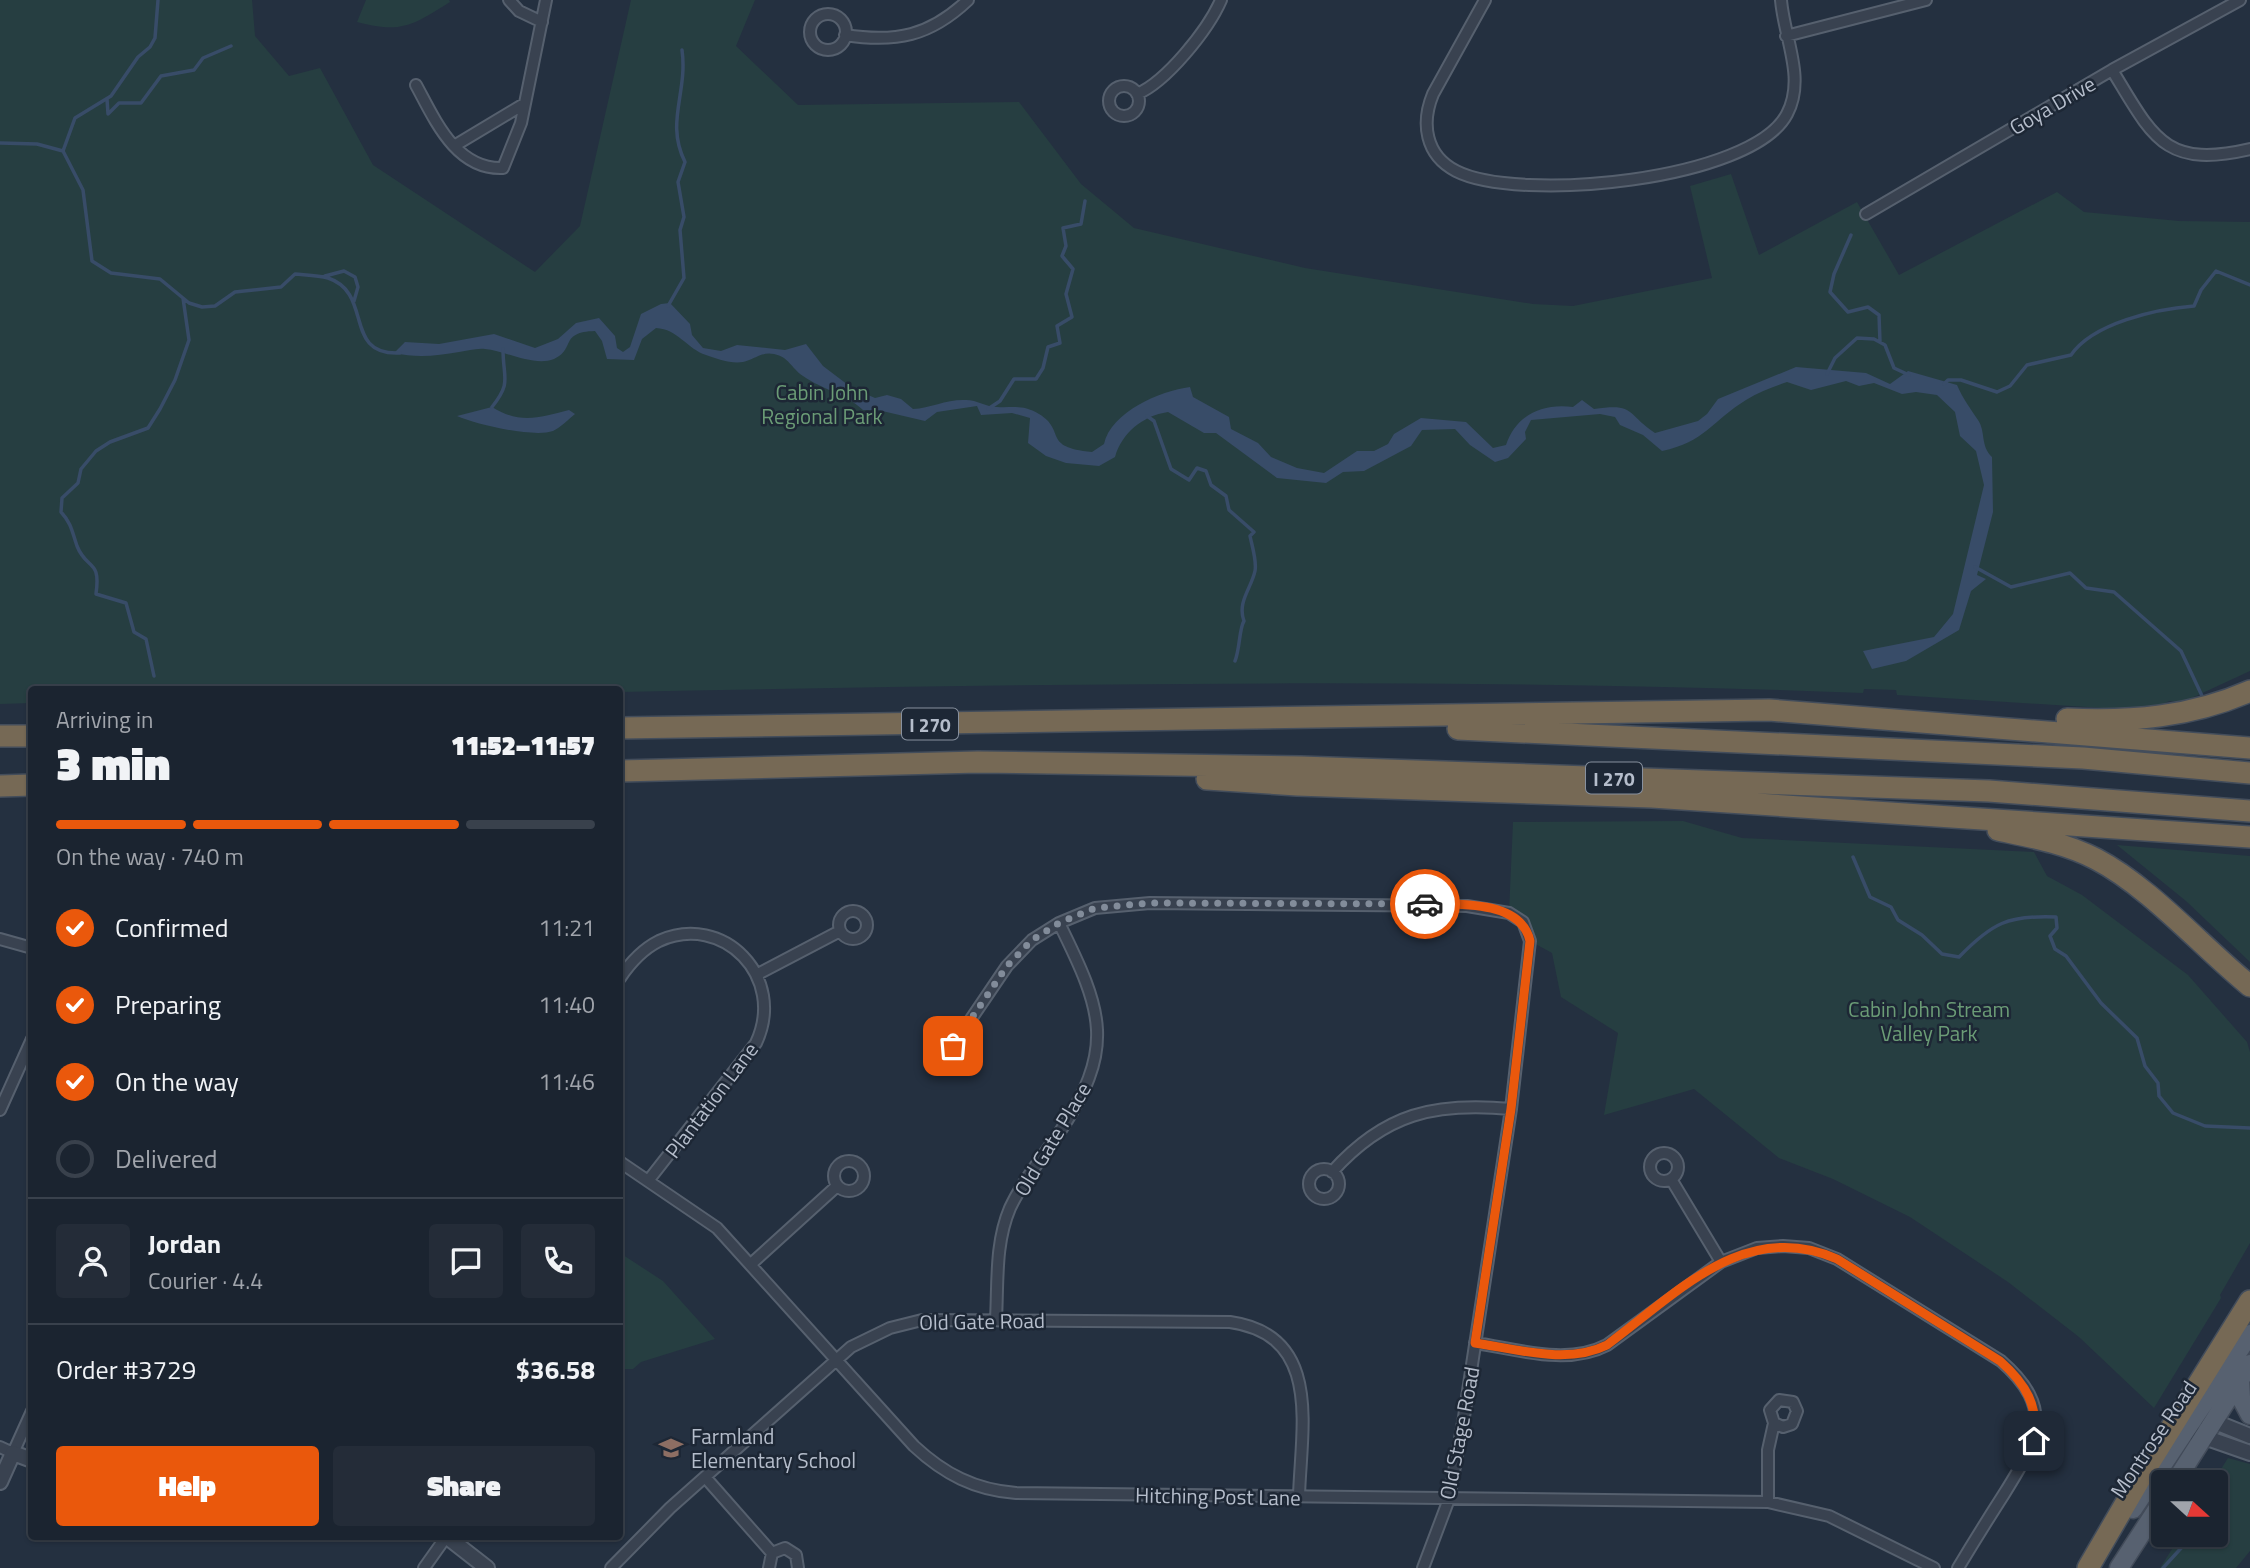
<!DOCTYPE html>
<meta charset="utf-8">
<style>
body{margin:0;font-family:"Titillium Web",sans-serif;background:#242c38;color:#f1f3f6;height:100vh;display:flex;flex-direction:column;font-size:26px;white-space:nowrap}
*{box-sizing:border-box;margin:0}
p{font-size:23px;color:#a0a4ab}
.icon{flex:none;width:38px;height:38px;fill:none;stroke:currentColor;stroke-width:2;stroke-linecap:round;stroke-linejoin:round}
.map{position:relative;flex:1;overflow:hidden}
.panel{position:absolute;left:28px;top:686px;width:595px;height:854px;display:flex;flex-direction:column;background:#1b2430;border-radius:7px;box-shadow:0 2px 5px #0004,0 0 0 2px #39414c}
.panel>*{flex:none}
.needle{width:46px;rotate:111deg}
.buttons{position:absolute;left:2151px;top:1470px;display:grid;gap:14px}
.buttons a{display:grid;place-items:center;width:77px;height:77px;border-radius:7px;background:#1b2430;box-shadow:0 2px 5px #0004,0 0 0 2px #39414c;font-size:35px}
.pin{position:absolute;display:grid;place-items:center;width:60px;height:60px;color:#fff;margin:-30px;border-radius:14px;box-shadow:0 4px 10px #0006}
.courier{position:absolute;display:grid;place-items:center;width:70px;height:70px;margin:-35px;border:5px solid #ea580c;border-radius:50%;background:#fff;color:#222;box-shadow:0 2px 9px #0007}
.overview em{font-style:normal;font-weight:800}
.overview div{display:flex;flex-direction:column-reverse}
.overview{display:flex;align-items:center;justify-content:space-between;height:119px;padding:0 28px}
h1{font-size:46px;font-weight:800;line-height:52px}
.bar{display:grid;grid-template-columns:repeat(4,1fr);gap:10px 7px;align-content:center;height:84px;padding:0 28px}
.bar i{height:9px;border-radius:5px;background:#39414c}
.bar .active{background:#ea580c}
.bar p{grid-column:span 4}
.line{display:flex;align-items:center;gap:18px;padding:0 28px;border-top:2px solid #39414c}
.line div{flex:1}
.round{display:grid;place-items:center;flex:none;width:74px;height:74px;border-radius:7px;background:#242c38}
ol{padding:0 28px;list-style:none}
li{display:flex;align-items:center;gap:21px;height:77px}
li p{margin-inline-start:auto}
li .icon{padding:7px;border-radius:50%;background:#ea580c;color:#fff;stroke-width:4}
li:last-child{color:#a0a4ab}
li i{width:38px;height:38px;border:4px solid #39414c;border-radius:50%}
.cta{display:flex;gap:14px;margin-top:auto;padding:14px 28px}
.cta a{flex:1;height:80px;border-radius:7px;background:#ea580c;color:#fff;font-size:28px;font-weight:800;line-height:80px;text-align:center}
.cta a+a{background:#242c38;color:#f1f3f6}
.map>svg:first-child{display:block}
.green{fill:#263e41}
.water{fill:#384c68}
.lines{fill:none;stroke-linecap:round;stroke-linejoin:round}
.stream{stroke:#384c68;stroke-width:3.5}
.minor-casing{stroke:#56606e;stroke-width:14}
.tertiary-casing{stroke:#56606e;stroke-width:18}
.primary-casing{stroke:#424b59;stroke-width:21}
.motorway-casing{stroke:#434d5b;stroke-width:24}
.minor{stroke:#394250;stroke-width:10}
.tertiary{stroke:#394250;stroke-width:14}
.primary{stroke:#576170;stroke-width:18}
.motorway{stroke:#766955;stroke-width:21}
.done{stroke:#828c9a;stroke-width:7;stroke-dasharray:0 12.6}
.route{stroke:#ea580c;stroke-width:9}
.labels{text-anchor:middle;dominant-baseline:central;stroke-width:5;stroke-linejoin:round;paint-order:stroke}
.shield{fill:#1d2735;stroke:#87909e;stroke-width:2}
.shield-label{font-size:19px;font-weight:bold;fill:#b5bdcb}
.street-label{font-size:21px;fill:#b5bdcb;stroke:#1d2735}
.park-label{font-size:21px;fill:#6b9c76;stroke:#1d2735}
.poi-label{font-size:21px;fill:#b5bdcb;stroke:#1d2735;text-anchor:start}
</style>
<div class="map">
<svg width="2250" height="1568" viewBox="0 0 2250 1568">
<rect width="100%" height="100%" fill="#243040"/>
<path class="green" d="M0,0H252L255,36L289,76L320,68L373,165L535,272L580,226L631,0H755L736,46L798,105L1019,102L1081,184L1134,228L1305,268L1533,304L1573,306L1712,278L1690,186L1731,174L1759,255L1857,202L1899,275L2057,192L2084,212L2179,221L2250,222V671L2183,702L2169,701L2149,711L1897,695L1896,690L1864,689L1863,693C1449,677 1034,684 620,692V690H32L31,703L0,704Z
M366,0H449L450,2C413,25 402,34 357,22Z
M1683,821L1742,838L2034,852L2047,876L2082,895L2188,975L2247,1042L2250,1052V1243L2220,1295L2221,1298L2154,1408L2079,1337L2008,1282L1910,1217L1833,1179L1779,1158L1694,1089L1604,1115L1618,1033L1561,997L1552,953L1530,941L1528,932L1509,913L1513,822Z
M2117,845L2250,856V962L2186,901Z
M620,1253L663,1281L715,1339L641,1362L633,1369H620Z
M2228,1458L2250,1464V1551L2236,1568H2160L2181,1535H2216L2213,1482Z"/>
<path class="water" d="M670,303L690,324L692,335L703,348L721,351L737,345L785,350L806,344L823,366L852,388L875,398L887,395L901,399L913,409C931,408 947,399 966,400C977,400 986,407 997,407C1013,408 1022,404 1039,414C1067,431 1041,447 1092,452L1104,444C1111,412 1160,391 1190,387L1193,397L1229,417L1231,429L1258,443L1271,457L1297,468L1324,473L1357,451H1374L1388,444L1394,434L1421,418L1466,422L1493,448L1506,445C1516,415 1542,403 1573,407L1582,400L1594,409C1636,403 1625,413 1655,433L1698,421L1707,414L1718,399L1796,367L1866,373L1890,384L1908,371L1957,385C1963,399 1970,408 1978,420C1986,432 1980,446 1992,457L1993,512L1977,575L1986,579L1971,591L1959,630L1906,661L1872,669L1863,651L1934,637L1953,614L1984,485L1976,451L1960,436L1955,412L1937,395L1916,392L1902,394L1874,383L1859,386L1846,381L1811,390L1787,382C1773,387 1759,392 1746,400C1712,421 1705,442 1662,451L1643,435L1620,425L1615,417L1600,414L1531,420L1525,432L1526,439L1508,458L1495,462L1470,445L1455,429L1422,430L1411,446L1364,471L1343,472L1326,483L1277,478L1216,433H1204L1168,412C1142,416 1122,433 1115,457L1099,466L1066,463L1046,456L1028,443L1030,418L1012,413L981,415L977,406L937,412L925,421L878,410H863C845,393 823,390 803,376C791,368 789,357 774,354C762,351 754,360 743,362C731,364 717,359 706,355C687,349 678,329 656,328L642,339L634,360L607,359L602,341L595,331C559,332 576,349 554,359C534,367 506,351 485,349C476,348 468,351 459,352C437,356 416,358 394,353L405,342L439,344L494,334L535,348L558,339L576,323L599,318L615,336L617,348L623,352L630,347L641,314L661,304Z
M492,407C519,424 539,418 569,410L575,414C569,419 560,428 553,431C533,438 475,424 457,416Z"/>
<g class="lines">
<path class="stream" d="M107,99L108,114L119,103H141L161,76L194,70L203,58L231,46
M0,143L37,144L63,151L83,190L92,261L111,273L160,279L189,303L202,307L215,306L235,292L281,287L295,274C305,275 318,275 328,278C374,293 342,356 400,353
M63,151L75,118L111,96L138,57L150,47L155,38L158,0
M1851,235L1834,274L1830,292L1848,312L1868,307L1879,315L1880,342
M325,276L344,271L355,277L358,287L354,301
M668,306L684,278L680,230L684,217L678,182L685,162C665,122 688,93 682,50
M1827,374L1835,358L1857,338L1874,339L1885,345L1894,368L1909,375
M1944,384L1948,380H1961L1997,392L2010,386L2027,365L2071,355C2093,323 2156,309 2194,306L2201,290L2216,271L2250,285
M492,407C512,382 503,379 503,349
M988,409L1000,401L1014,379H1036L1043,368L1048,347L1060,343L1057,326L1072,317L1066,294L1073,269L1062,256L1066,246L1063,228L1081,224L1085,201
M1147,416L1154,421L1171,469L1189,480L1197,468L1206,471L1211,485L1226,496L1229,510L1254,532L1250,536C1252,546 1257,561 1255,571C1251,589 1237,602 1244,621C1239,629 1240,649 1235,661
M1975,567L2011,587L2070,573L2086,588L2114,592L2181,651L2203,698
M154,676L146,639L134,632L126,603L96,594C101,558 87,571 77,546C72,532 72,524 61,512L62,498L78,483L81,469L96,451L110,442L148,428L160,409L175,380L189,340L183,298
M1853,857L1870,897L1891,907L1898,920L1922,935L1942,954L1959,957C1992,923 2008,915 2056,917L2057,928L2050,936L2055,949L2066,956L2101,1003L2137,1038L2145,1066L2158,1083L2159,1096L2173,1113L2205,1126L2250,1128
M2216,1507L2221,1498L2224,1475
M2163,1568L2193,1535"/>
<g class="minor-casing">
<path id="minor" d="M509,0L519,11L542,22
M1485,0L1433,94C1421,123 1425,155 1456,171C1518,203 1752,181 1787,114C1806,78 1784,38 1781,0
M810 32a18 18 0 1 1 36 0a18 18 0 1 1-36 0Z
M845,35C896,43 930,36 968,0
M1786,36L1926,0
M2112,70C2153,137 2164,169 2250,149
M416,85C435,120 456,170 503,168L521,123L546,0
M1109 101a15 15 0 1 1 30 0a15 15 0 1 1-30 0Z
M1137,94C1166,82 1208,30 1221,0
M454,146L524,104
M1866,214L2112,70L2240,0
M839 925a14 14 0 1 1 28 0a14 14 0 1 1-28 0Z
M0,939L32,948
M758,974L840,931
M620,978C630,963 643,949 659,941C723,912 787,977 756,1043L648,1181
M947 1036a13 13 0 1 1 26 0a13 13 0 1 1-26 0Z
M967,1025L1007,966L1032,940L1059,923L1095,908L1150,903L1467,906L1509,913L1523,922L1530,941L1511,1109L1464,1417L1449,1499L1423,1568
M0,1110L32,1039
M1650 1167a14 14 0 1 1 28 0a14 14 0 1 1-28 0Z
M834 1176a15 15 0 1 1 30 0a15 15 0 1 1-30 0Z
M620,1162L717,1228L914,1446C944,1474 975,1490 1016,1493L1768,1502L1829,1516L1934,1568
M1309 1184a15 15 0 1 1 30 0a15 15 0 1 1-30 0Z
M1332,1172C1385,1113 1435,1102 1511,1109
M1671,1179L1721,1262
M751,1264L837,1186
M996,1319C998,1282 995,1243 1010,1208C1022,1182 1041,1159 1057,1136C1117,1048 1103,1012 1059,923
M1475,1343C1517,1349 1567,1366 1607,1345L1721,1262L1757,1248L1783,1246L1809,1248L1837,1259L2001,1361C2056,1409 2037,1441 2004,1494C1988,1519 1973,1543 1958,1568
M0,1447L13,1453L32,1411
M705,1477L772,1553
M1768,1502V1450L1774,1423L1770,1410L1779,1400L1793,1402L1797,1411L1792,1424L1783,1427L1774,1423
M424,1568L446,1537
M611,1568L670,1508L851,1347L890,1328L922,1320L1230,1322C1323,1335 1301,1428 1299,1496
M769,1568L772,1553L785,1548L796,1555L798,1568"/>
</g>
<g class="tertiary-casing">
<path id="tertiary" d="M2198,1415L2250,1436
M2187,1431L2250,1453
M0,1482L13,1453L32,1460
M446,1536L487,1568"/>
</g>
<g class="primary-casing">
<path id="primary" d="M2240,1380L2241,1398L2250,1415
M2175,1482L2250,1364
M2133,1509L2250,1334
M2119,1568L2163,1500"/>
</g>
<g class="motorway-casing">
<path id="motorway" d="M2067,719C2131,722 2191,717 2250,691
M620,728L1769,710L2250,748
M1458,729L2083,758L2250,773
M0,736H32
M620,771L978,762L1301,767L1989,791L2250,811
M1207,779L1297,785L1652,797L2250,837
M0,786L32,785
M1998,830C2031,837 2065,843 2096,859C2150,887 2202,947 2250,986
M2088,1568L2148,1465L2250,1301"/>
</g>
<use href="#minor" class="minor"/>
<use href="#tertiary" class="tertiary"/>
<use href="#primary" class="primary"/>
<use href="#motorway" class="motorway"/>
</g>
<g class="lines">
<path class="done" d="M953,1046L962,1048L971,1043L972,1033L967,1025L1007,966L1032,940L1059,923L1095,908L1150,903L1425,904"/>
<path class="route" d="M1425,904C1458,904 1521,900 1530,941L1511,1109L1475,1343C1517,1349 1567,1365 1607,1345C1676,1294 1745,1218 1837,1259L2000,1361C2026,1384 2039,1406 2034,1441"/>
</g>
<defs>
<g id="school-bare" transform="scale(1.89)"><path d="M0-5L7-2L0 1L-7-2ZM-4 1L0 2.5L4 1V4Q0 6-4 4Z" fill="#8d6e63" stroke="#1d2735" stroke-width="2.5" paint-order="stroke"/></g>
</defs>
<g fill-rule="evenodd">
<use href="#school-bare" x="671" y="1448"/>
</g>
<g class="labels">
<g class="shield">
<rect x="902" y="708.5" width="56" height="31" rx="5"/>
<rect x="1586" y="762.5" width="56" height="31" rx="5"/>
</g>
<g class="shield-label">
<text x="930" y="724">I 270</text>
<text x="1614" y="778">I 270</text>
</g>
<g class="street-label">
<text transform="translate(2052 105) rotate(-30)">Goya Drive</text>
<text transform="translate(711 1100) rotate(-53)">Plantation Lane</text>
<text transform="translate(1052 1139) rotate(-59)">Old Gate Place</text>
<text transform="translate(982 1321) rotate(-1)">Old Gate Road</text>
<text transform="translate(1459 1433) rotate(-79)">Old Stage Road</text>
<text transform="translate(2153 1439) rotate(-56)">Montrose Road</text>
<text transform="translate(1218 1496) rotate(1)">Hitching Post Lane</text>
</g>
<g class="park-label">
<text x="822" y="392">Cabin John<tspan x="822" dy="24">Regional Park</tspan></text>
<text x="1929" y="1009">Cabin John Stream<tspan x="1929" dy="24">Valley Park</tspan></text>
</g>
<g class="poi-label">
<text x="691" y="1436">Farmland<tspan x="691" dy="24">Elementary School</tspan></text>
</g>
</g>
</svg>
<div class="buttons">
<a><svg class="needle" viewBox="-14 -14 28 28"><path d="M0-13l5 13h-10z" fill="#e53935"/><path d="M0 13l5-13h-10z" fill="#a0a4ab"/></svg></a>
</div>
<div class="pin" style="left:953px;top:1046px;background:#ea580c"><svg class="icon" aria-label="bag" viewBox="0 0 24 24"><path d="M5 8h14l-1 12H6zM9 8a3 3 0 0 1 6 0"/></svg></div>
<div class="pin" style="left:2034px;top:1441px;background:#1f2937"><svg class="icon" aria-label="home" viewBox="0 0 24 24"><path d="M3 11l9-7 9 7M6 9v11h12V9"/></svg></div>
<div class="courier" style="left:1425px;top:904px"><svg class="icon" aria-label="car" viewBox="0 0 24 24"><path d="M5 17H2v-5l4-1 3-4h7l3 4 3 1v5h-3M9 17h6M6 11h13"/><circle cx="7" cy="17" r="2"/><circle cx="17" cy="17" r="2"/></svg></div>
<section class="panel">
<div class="overview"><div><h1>3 min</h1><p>Arriving in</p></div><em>11:52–11:57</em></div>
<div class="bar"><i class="active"></i><i class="active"></i><i class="active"></i><i></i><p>On the way · 740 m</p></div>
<ol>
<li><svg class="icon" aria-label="check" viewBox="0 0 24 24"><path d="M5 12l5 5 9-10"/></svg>Confirmed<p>11:21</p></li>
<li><svg class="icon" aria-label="check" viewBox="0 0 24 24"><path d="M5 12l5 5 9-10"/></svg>Preparing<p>11:40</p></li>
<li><svg class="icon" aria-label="check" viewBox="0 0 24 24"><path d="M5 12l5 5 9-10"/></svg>On the way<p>11:46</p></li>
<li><i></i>Delivered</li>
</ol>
<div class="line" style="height:126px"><a class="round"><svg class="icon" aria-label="person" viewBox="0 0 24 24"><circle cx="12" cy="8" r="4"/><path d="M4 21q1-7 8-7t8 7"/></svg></a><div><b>Jordan</b><p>Courier · 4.4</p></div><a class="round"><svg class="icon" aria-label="chat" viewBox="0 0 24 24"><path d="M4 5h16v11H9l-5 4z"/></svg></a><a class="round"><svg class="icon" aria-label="phone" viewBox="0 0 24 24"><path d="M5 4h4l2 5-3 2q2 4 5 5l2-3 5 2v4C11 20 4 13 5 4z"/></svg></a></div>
<div class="line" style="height:91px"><div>Order #3729</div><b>$36.58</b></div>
<div class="cta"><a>Help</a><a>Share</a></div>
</section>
</div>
